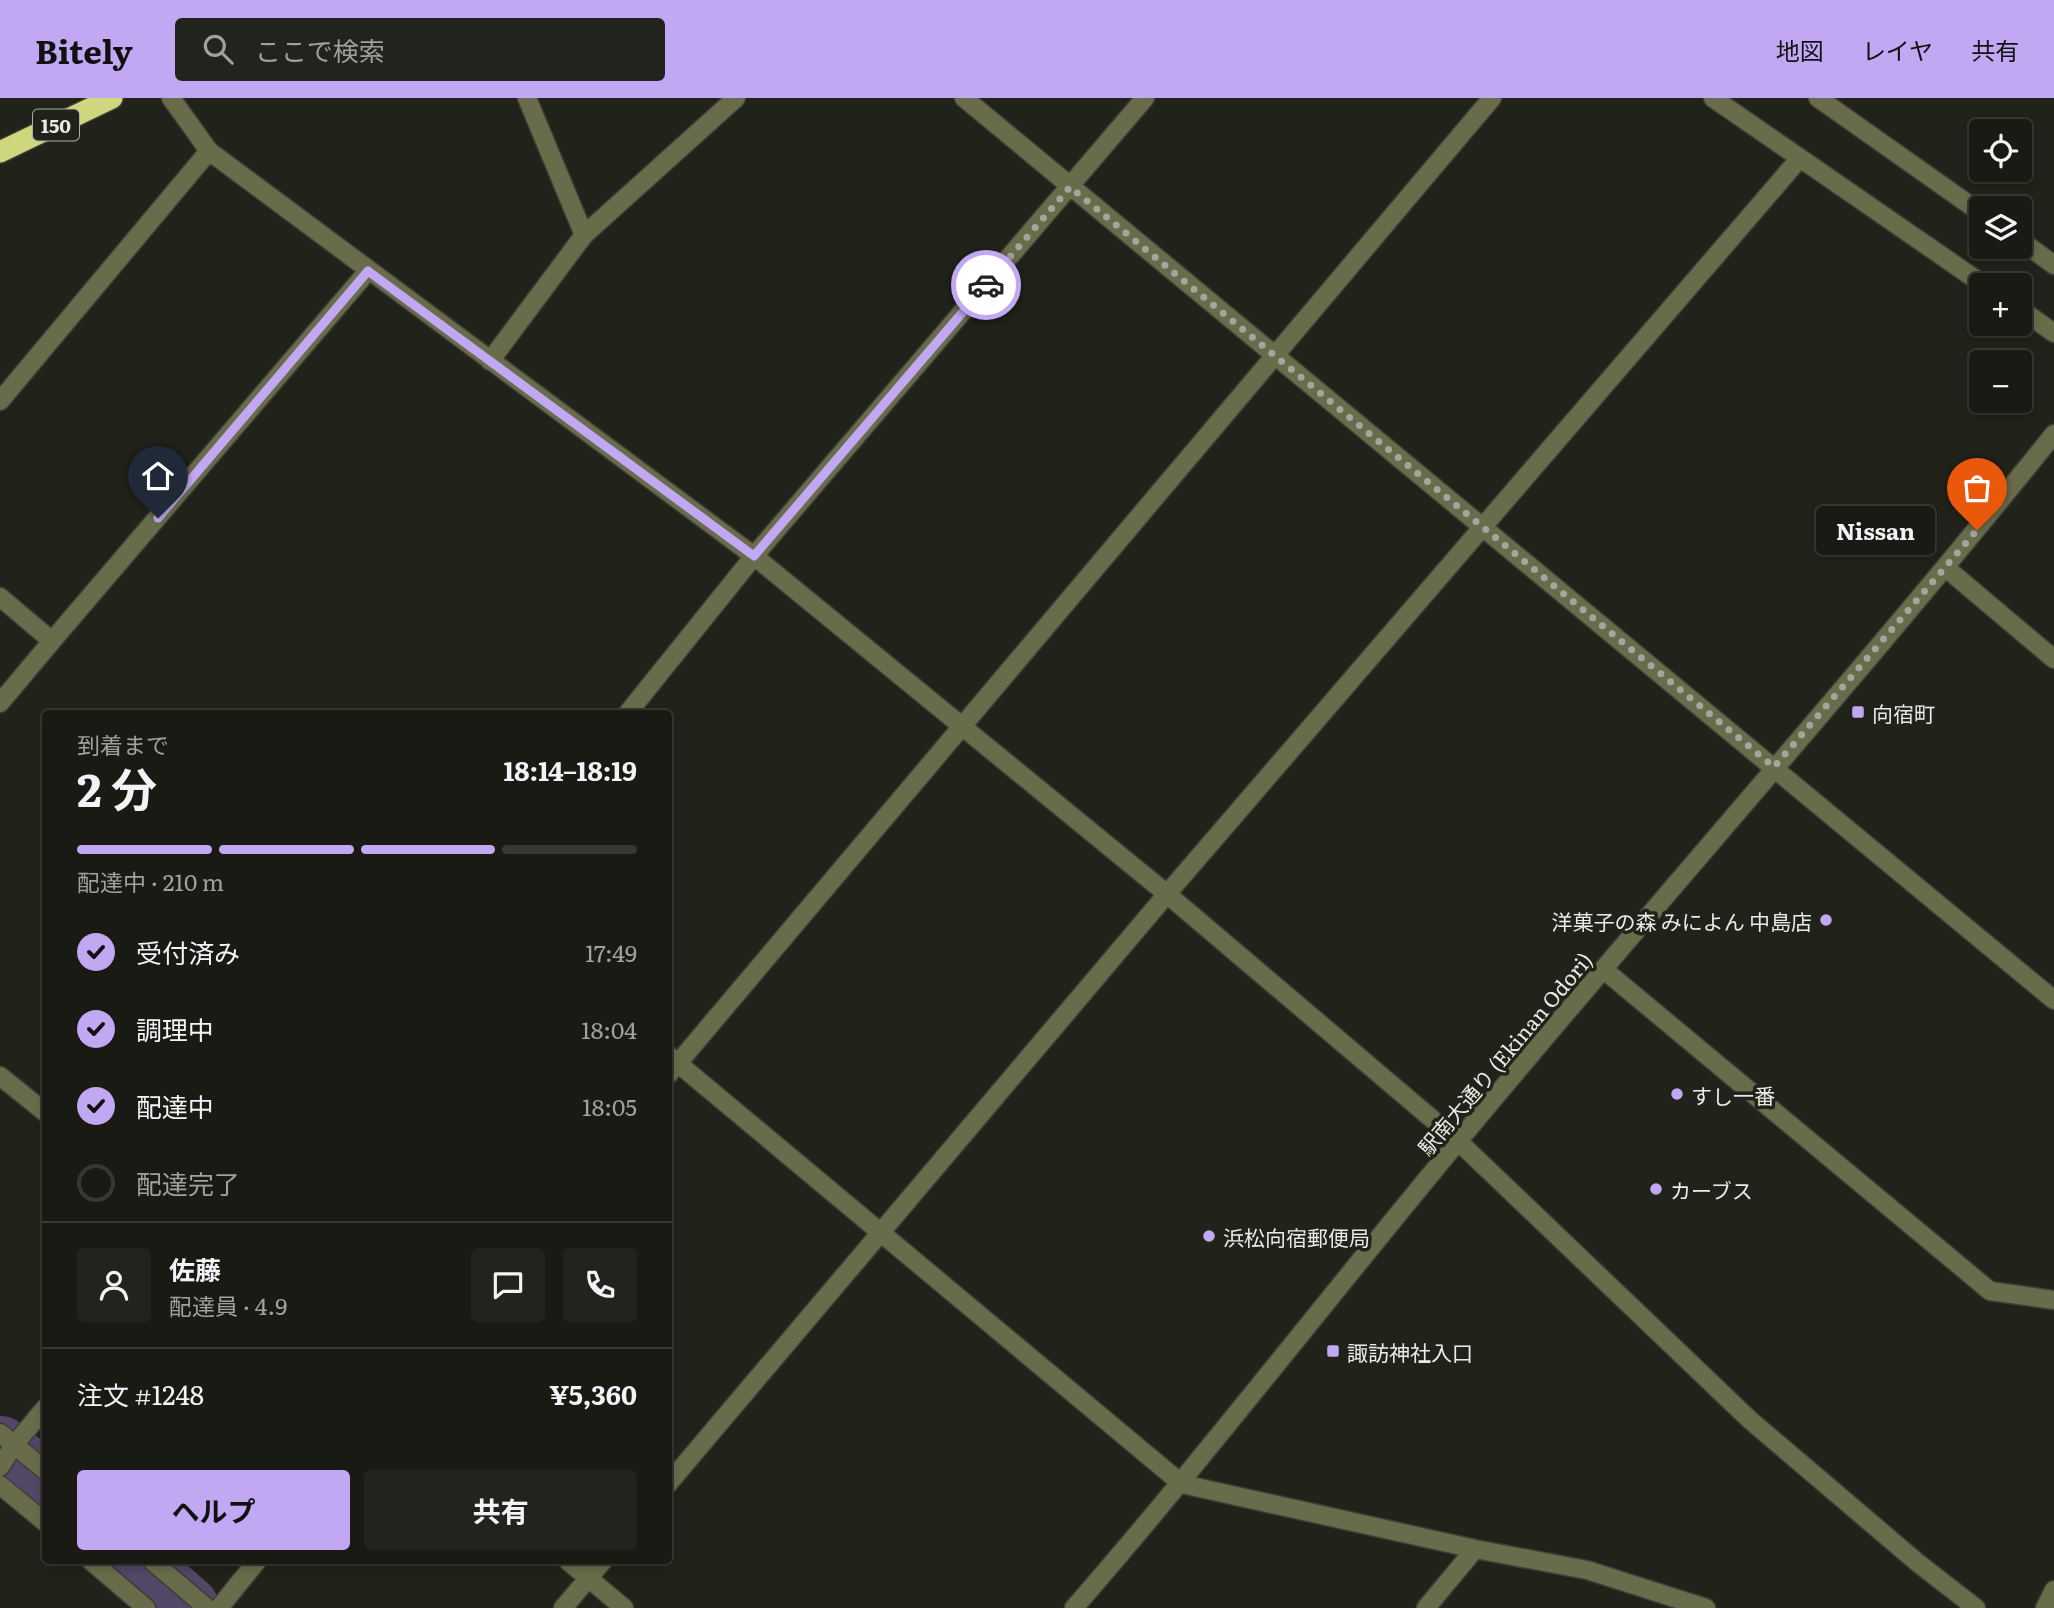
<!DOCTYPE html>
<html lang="ja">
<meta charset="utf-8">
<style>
body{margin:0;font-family:Literata,"Noto Sans JP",serif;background:#22231c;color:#f1f3f6;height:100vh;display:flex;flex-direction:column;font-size:26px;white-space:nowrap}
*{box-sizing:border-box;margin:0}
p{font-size:23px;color:#9fa1a0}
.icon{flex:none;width:38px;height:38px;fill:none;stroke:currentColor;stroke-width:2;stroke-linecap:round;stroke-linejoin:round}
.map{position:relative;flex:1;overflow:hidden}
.drawer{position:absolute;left:42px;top:612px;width:630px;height:854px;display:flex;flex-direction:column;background:#191a13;border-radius:7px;box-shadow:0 4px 10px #0003,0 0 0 2px #373833}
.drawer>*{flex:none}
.fabs{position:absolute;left:1969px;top:21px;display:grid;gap:14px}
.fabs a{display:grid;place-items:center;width:63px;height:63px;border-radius:7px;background:#191a13;box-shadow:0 4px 10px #0003,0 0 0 2px #373833;font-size:35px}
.pin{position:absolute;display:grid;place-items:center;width:60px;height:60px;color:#fff;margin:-72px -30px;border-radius:50% 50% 50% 0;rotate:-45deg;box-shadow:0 0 7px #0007}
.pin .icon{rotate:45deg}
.courier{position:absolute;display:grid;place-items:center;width:70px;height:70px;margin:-35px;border:5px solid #c2a8f3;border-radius:50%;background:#fff;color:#222;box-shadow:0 2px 9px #0007}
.bubble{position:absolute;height:49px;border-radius:7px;background:#191a13;box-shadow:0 4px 10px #0003,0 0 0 2px #373833;font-size:23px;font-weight:700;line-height:49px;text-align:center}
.head em{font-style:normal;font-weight:700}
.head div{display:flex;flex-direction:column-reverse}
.head{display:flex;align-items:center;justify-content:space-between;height:119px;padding:0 35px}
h1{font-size:46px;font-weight:700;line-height:52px}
.bar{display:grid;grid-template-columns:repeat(4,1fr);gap:10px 7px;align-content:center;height:84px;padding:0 35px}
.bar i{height:9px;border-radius:5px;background:#373833}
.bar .current{background:#c2a8f3}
.bar p{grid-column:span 4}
.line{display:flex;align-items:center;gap:18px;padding:0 35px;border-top:2px solid #373833}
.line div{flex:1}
.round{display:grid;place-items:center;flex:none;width:74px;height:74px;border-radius:7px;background:#22231c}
ol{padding:0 35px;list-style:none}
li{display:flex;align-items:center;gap:21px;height:77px}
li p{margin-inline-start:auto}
li .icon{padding:7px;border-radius:50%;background:#c2a8f3;color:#111;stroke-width:4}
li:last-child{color:#9fa1a0}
li i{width:38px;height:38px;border:4px solid #373833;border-radius:50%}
.cta{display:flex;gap:14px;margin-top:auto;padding:14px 35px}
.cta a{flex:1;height:80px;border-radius:7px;background:#c2a8f3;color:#111;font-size:28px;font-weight:700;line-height:80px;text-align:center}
.cta a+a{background:#22231c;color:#f1f3f6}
header{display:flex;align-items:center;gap:42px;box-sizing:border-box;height:98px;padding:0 35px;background:#c2a8f3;color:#111}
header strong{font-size:33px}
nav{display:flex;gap:38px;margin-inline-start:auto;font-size:24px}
.search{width:490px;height:63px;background:#22231c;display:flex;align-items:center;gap:18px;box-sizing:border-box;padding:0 24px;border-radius:7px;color:#9fa1a0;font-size:26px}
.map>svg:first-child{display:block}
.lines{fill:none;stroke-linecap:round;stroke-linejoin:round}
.river{stroke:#524767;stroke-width:66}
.minor-casing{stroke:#3d3e36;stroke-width:21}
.highway-casing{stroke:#3d3e36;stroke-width:24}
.minor{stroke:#696c4a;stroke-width:18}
.highway{stroke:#ced67e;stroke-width:21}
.done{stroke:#a4a59e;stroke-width:7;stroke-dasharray:0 12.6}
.route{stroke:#c2a8f3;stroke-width:9}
.poi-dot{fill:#c2a8f3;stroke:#212219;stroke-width:2.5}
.labels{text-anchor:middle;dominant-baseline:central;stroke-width:7;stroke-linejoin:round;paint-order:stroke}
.shield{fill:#212219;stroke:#aeafa8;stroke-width:2}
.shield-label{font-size:19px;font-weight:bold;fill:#eaebe5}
.poi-label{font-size:21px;fill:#eaebe5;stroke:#212219;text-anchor:start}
.street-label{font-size:21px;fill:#eaebe5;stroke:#212219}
</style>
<header>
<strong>Bitely</strong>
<div class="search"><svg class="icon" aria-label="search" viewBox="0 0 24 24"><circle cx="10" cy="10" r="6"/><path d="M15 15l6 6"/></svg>ここで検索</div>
<nav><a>地図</a><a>レイヤ</a><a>共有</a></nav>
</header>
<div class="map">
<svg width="2054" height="1510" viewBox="0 0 2054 1510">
<rect width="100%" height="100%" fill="#212219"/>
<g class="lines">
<path class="river" d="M0,1351L46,1388
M132,1463L186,1510"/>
<g class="minor-casing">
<path id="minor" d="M527,0L584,137
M964,0L2054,902
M1713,0L1984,187
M1818,0L1981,115
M209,53L754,458L1167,796L1458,1043L1750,1322L1918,1465L1976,1510
M2020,142L2054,167
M2020,211L2054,235
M490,263L584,137L736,0
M0,303L209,53L171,0
M1946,470L2054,561
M0,499L52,543L368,173
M0,605L52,543
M627,616L754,458L1145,0
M1603,871L1990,1193L2054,1202
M668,957L1182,1386L1475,1451L1587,1472L1706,1510
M668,977L1492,0
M0,978L46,1015
M0,1335L46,1373
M0,1369L14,1347L46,1309
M668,1386L1167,796L1800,60
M0,1387L46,1425
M91,1463L146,1510
M152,1463L207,1510
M568,1463L624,1510
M219,1510L257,1463
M563,1510L603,1463
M1074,1510C1207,1357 1330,1197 1460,1041C1656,805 1861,576 2054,336
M1426,1510L1475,1451
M2045,1510L2054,1492"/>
</g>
<g class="highway-casing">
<path id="highway" d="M0,54L112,0"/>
</g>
<use href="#minor" class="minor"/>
<use href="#highway" class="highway"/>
</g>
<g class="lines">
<path class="done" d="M986,187L1070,89L1774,669L1977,432"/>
<path class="route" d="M158,420L368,173L754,458L986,187"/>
</g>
<g class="poi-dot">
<rect x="1851" y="607" width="14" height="14" rx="3.5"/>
<circle cx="1826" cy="822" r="7"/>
<circle cx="1677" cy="996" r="7"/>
<circle cx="1656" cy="1091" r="7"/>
<circle cx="1209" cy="1138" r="7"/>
<rect x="1326" y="1246" width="14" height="14" rx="3.5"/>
</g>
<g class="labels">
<rect class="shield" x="33" y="11.5" width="46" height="31" rx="5"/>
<g class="shield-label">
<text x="56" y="27">150</text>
</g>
<g class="poi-label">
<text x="1872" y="614">向宿町</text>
<text x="1812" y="822" text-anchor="end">洋菓子の森 みによん 中島店</text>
<text x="1691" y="996">すし一番</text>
<text x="1670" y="1091">カーブス</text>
<text x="1223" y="1138">浜松向宿郵便局</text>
<text x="1347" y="1253">諏訪神社入口</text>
</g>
<g class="street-label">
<text transform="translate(1504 955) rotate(-50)">駅南大通り (Ekinan Odori)</text>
</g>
</g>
</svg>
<div class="fabs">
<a><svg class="icon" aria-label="locate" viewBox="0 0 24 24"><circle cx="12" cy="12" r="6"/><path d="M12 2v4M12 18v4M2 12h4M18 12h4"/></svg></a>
<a><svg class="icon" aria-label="layers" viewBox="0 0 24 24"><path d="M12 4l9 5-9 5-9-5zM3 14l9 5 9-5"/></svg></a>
<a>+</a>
<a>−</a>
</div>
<div class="pin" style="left:1977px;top:432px;background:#ea580c"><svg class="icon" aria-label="bag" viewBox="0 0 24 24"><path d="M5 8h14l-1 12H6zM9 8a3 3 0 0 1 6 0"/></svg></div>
<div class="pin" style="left:158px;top:420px;background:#1f2937"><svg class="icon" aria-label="home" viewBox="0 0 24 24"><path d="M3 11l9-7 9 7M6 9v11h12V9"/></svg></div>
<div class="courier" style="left:986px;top:187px"><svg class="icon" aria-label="car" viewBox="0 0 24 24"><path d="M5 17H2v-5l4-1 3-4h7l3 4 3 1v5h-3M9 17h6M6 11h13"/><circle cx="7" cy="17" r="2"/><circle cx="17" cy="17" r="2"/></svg></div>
<div class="bubble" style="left:1816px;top:408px;width:119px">Nissan</div>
<section class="drawer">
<div class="head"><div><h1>2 分</h1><p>到着まで</p></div><em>18:14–18:19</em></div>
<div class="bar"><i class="current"></i><i class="current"></i><i class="current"></i><i></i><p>配達中 · 210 m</p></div>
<ol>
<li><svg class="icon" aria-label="check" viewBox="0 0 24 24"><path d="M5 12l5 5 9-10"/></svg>受付済み<p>17:49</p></li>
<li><svg class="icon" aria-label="check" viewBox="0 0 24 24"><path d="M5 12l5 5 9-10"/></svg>調理中<p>18:04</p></li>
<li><svg class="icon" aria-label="check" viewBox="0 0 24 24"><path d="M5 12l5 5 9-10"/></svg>配達中<p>18:05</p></li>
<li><i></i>配達完了</li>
</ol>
<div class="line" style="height:126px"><a class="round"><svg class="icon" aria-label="person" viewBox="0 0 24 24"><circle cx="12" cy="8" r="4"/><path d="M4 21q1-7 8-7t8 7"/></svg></a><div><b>佐藤</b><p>配達員 · 4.9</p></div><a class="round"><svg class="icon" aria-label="chat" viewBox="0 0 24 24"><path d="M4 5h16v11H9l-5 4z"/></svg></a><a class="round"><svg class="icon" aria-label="phone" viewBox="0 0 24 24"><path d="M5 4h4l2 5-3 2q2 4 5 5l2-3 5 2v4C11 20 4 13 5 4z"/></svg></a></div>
<div class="line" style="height:91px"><div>注文 #1248</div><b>¥5,360</b></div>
<div class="cta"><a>ヘルプ</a><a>共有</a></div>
</section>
</div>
